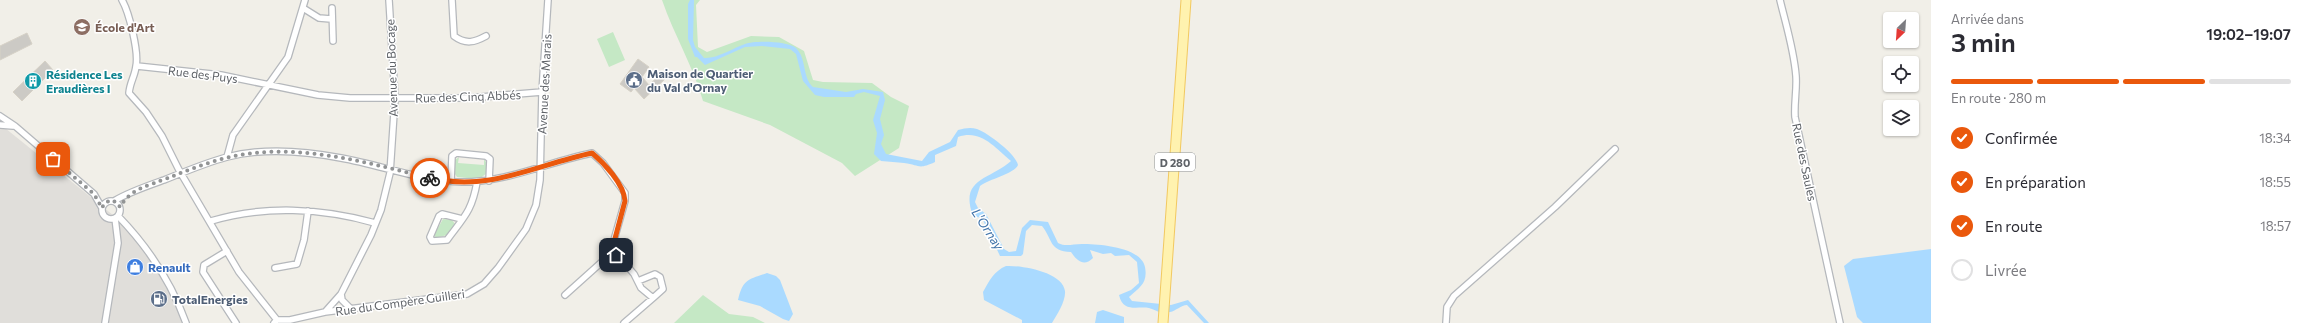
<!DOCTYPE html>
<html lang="fr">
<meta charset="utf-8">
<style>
body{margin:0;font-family:Commissioner,sans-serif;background:#f7f7f7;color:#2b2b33;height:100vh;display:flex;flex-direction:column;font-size:15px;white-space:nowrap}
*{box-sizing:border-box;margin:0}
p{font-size:13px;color:#7c7c81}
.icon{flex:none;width:22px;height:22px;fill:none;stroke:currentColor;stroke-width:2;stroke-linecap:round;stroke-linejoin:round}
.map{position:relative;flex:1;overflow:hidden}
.panel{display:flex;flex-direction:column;background:#fff;width:380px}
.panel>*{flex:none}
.needle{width:26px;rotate:205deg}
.tools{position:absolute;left:1883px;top:12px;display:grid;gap:8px}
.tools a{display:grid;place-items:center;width:36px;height:36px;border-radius:4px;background:#fff;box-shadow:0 1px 3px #0004;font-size:20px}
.pin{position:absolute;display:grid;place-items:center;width:34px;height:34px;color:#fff;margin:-17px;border-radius:8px;box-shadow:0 2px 6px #0006}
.courier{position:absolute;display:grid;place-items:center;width:40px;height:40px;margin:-20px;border:3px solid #ea580c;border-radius:50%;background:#fff;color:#222;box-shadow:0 1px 5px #0007}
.head em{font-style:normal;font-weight:600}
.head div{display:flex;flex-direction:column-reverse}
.head{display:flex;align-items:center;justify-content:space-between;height:68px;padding:0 20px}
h1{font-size:26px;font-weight:600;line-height:30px}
.bar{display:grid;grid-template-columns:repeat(4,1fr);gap:6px 4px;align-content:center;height:48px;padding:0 20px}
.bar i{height:5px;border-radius:3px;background:#e1e1e2}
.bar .selected{background:#ea580c}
.bar p{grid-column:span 4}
ol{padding:0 20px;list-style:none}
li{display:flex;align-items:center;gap:12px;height:44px}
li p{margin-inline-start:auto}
li .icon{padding:4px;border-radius:50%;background:#ea580c;color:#fff;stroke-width:4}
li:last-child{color:#7c7c81}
li i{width:22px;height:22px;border:2px solid #e1e1e2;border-radius:50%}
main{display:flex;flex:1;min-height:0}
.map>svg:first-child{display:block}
.industrial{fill:#e0deda}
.green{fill:#c5e8c5}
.water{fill:#aadaff}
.building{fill:#cccac5;stroke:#d6d1c6}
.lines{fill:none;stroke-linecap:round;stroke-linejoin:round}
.street-casing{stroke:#b5b8bc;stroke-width:8}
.primary-casing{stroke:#f2c960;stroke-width:11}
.street{stroke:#fff;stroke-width:5.5}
.primary{stroke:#fff2af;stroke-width:9}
.done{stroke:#929495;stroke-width:4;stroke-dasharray:0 7.2}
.route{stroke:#ea580c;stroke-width:5}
.labels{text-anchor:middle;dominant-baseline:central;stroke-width:3;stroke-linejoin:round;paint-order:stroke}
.shield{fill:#fff;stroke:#8f9295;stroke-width:1}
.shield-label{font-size:11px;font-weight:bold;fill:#5f6368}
.education-label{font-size:12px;font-weight:bold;fill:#785e54;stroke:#fff;text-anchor:start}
.street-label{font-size:12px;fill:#5f6368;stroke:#fff}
.service-label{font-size:12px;font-weight:bold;fill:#4e5e75;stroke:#fff;text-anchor:start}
.culture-label{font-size:12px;font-weight:bold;fill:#0d838f;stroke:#fff;text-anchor:start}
.shop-label{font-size:12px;font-weight:bold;fill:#366cbe;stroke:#fff;text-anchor:start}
.water-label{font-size:13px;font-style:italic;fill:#4174aa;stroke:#fff}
</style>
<main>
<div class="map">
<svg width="1931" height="323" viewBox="0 0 1931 323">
<rect width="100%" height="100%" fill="#f1efe8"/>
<path class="industrial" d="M0,124L124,224L179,301L184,323H0Z"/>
<path class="green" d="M662,0H700L696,5L698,47L707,52L751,36L779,37L804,51L813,80L823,82L872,83L891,97L909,106L899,148L855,176L842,163L770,125L703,101C693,66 674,35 662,0Z
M613,32L625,60L609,67L597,39Z
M459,157L458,163L484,165V159L486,162L487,173L479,179L457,177L455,174V160Z
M443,219L452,220L455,224L447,235L436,238L434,235Z
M703,295L729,314L753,317L765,323H674Z"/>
<path class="water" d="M690,0H694L693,40L695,47L704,58C717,59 733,48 745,44C755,40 788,41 796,48C807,59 802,77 813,87L846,92L863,89L883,92L885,100L880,119L884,135L881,144L886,154L922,161L929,152L950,142L958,130C965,128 971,127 977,129C988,133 1016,154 1018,165C1014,174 989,179 980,186L975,202L978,208L986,214L1004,249L1009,252L1016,251L1022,228L1030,220L1048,222L1058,243C1066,247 1072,244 1082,244C1099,244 1141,247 1145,267C1148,283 1140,287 1129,297L1132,301L1171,305L1188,300L1209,323H1204L1187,305C1181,305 1176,311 1170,312C1160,315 1157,310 1149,308C1137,306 1123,313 1119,295L1131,290L1139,283L1137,262L1129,255L1115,256L1111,253L1103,254L1090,250L1093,258C1084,267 1077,261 1071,252C1049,251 1053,240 1042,226L1032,225L1026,231L1023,254L1021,256H1000L982,218L973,216C959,178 990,180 1011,161C994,147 981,129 958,137L956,146L935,155V162C918,170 920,165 904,163C897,162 889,162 881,161L874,154L877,133L873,120L880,96L864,92L856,94L854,97H824L815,95L803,81L796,54L790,49L762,46L745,47L705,65L697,57H695L688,39V4Z
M1931,249V323H1863L1857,317L1844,266L1853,259Z
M1006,266C1021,265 1063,272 1065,291C1066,301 1057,315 1052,323H1022V320L984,300L983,292C989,281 994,271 1006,266Z
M767,273L776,276L780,280L793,314L789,321L783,319L760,306L738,300C743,279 748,280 767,273Z
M1103,310L1124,317V323H1095L1097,312Z"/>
<path class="building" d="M27,33L32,44L0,60V46Z
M638,59L649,67L642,77L649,85L663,72L667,77L644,99L634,88L631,92L620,84Z
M45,61L53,70L22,101L13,92Z"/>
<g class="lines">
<g class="street-casing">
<path id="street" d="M122,0C129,12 139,52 136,66C135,76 130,82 129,93L146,112L162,136L179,170L239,272L277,320L274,323
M452,0L454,36C466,45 475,42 486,36
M1780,0C1786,25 1794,50 1796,76C1797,90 1794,103 1795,117L1840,323
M303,8L319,18L331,19
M332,8L333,41
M137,66L221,75L318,95L350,98H469L542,92
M0,116L15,126L94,194L102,208
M0,125L13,126
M227,157L233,135L288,57L305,0
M451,181L452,156L456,153L486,156L490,159L489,181
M102 210a9 9 0 1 1 18 0a9 9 0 1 1-18 0Z
M114,201C129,192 147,186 164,180C184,172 205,163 227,157C262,148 305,151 341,158C381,165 421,181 462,182C508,182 548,162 592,153L603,163L625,193V201L614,240V251L634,274L641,288L653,298L663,289L660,277L655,274L638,281
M118,216C149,248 171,281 186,323
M462,219L442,214L439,216L430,237L432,241L447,240C464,217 472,211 477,182
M211,221C264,205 322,208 375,223
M227,251L204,265L203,272L236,323
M275,268L297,264L304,240L308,211
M341,294L371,235L381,210L390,173L395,98L389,0
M565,295L614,251
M325,312L467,294L484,284L498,268L526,229L536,205L540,180L542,92L548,0
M277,320H290L325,312L341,294L342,300L351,309
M105,323L118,243L115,218
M624,323L653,298
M1446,323L1447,307L1454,296L1555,207L1615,149"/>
</g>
<g class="primary-casing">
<path id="primary" d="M1163,323L1186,0"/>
</g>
<use href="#street" class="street"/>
<use href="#primary" class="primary"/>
</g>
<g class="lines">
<path class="done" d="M53,159L94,194L102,208L104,204L110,200L116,202L120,207C131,188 148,186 168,178C191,169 216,159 240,155C304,144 368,163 430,178"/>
<path class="route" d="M430,178C490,192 535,165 592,153C604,163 624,184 625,201L613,246L616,255"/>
</g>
<defs>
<g id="school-disc" transform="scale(0.9)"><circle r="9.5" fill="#8d6e63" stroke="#fff"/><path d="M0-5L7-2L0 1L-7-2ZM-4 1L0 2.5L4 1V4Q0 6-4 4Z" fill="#fff"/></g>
<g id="civic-disc" transform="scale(0.9)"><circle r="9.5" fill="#5c6f8a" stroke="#fff"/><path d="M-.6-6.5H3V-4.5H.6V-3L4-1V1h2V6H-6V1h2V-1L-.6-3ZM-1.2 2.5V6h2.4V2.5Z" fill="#fff"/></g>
<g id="building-disc" transform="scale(0.9)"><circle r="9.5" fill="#0f9aa8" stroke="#fff"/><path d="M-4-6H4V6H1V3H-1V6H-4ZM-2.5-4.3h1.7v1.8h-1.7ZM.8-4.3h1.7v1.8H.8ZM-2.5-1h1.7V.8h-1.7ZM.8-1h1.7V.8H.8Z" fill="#fff"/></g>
<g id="shop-disc" transform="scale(0.9)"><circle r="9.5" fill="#3f7fe0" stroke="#fff"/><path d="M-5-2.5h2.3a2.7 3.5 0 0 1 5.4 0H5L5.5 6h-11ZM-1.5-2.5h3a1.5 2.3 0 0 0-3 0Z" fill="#fff"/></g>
<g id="fuel-disc" transform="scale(0.9)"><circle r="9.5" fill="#5c6f8a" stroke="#fff"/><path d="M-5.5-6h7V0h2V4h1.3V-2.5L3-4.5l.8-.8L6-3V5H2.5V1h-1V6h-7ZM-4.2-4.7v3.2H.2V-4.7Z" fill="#fff"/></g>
</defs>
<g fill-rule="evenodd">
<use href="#school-disc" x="82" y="27"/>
<use href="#civic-disc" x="634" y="80"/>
<use href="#building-disc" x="33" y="81"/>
<use href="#shop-disc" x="135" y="267"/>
<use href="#fuel-disc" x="159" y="299"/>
</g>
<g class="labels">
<rect class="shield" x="1155" y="153" width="40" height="18" rx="3"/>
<g class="shield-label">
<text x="1175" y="162">D 280</text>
</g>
<g class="education-label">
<text x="95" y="27">École d'Art</text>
</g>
<g class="street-label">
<text transform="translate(391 68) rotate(-92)">Avenue du Bocage</text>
<text transform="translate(203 74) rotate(7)">Rue des Puys</text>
<text transform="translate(544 84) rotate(-87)">Avenue des Marais</text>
<text transform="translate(468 96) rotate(-2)">Rue des Cinq Abbés</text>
<text transform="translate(1805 162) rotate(78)">Rue des Saules</text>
<text transform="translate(400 302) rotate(-8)">Rue du Compère Guilleri</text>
</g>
<g class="service-label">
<text x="647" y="73">Maison de Quartier<tspan x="647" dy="14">du Val d'Ornay</tspan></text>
<text x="172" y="299">TotalEnergies</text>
</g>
<g class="culture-label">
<text x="46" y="74">Résidence Les<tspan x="46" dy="14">Eraudières I</tspan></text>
</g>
<g class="shop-label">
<text x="148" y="267">Renault</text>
</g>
<g class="water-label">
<text transform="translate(988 229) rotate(57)">L'Ornay</text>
</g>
</g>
</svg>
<div class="tools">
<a><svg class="needle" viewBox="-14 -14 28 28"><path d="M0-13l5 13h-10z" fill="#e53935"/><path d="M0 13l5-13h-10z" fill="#7c7c81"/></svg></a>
<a><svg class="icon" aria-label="locate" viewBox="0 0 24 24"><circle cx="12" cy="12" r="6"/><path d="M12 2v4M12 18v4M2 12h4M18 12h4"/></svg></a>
<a><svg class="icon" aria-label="layers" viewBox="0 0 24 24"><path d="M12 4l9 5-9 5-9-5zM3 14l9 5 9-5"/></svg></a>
</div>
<div class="pin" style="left:53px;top:159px;background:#ea580c"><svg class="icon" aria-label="bag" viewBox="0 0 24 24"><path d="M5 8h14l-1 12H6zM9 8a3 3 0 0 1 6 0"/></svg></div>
<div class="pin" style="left:616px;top:255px;background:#1f2937"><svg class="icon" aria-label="home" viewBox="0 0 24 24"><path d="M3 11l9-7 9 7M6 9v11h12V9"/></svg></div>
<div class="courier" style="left:430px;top:178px"><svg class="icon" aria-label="bike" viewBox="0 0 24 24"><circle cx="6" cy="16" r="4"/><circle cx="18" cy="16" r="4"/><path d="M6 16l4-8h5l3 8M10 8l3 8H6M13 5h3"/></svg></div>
</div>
<section class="panel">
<div class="head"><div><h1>3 min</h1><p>Arrivée dans</p></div><em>19:02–19:07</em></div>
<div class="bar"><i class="selected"></i><i class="selected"></i><i class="selected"></i><i></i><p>En route · 280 m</p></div>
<ol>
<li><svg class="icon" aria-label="check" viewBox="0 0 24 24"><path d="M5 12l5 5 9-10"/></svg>Confirmée<p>18:34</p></li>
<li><svg class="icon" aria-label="check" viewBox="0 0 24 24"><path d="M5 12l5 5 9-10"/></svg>En préparation<p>18:55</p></li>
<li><svg class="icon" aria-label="check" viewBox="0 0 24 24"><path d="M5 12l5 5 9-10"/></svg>En route<p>18:57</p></li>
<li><i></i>Livrée</li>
</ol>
</section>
</main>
